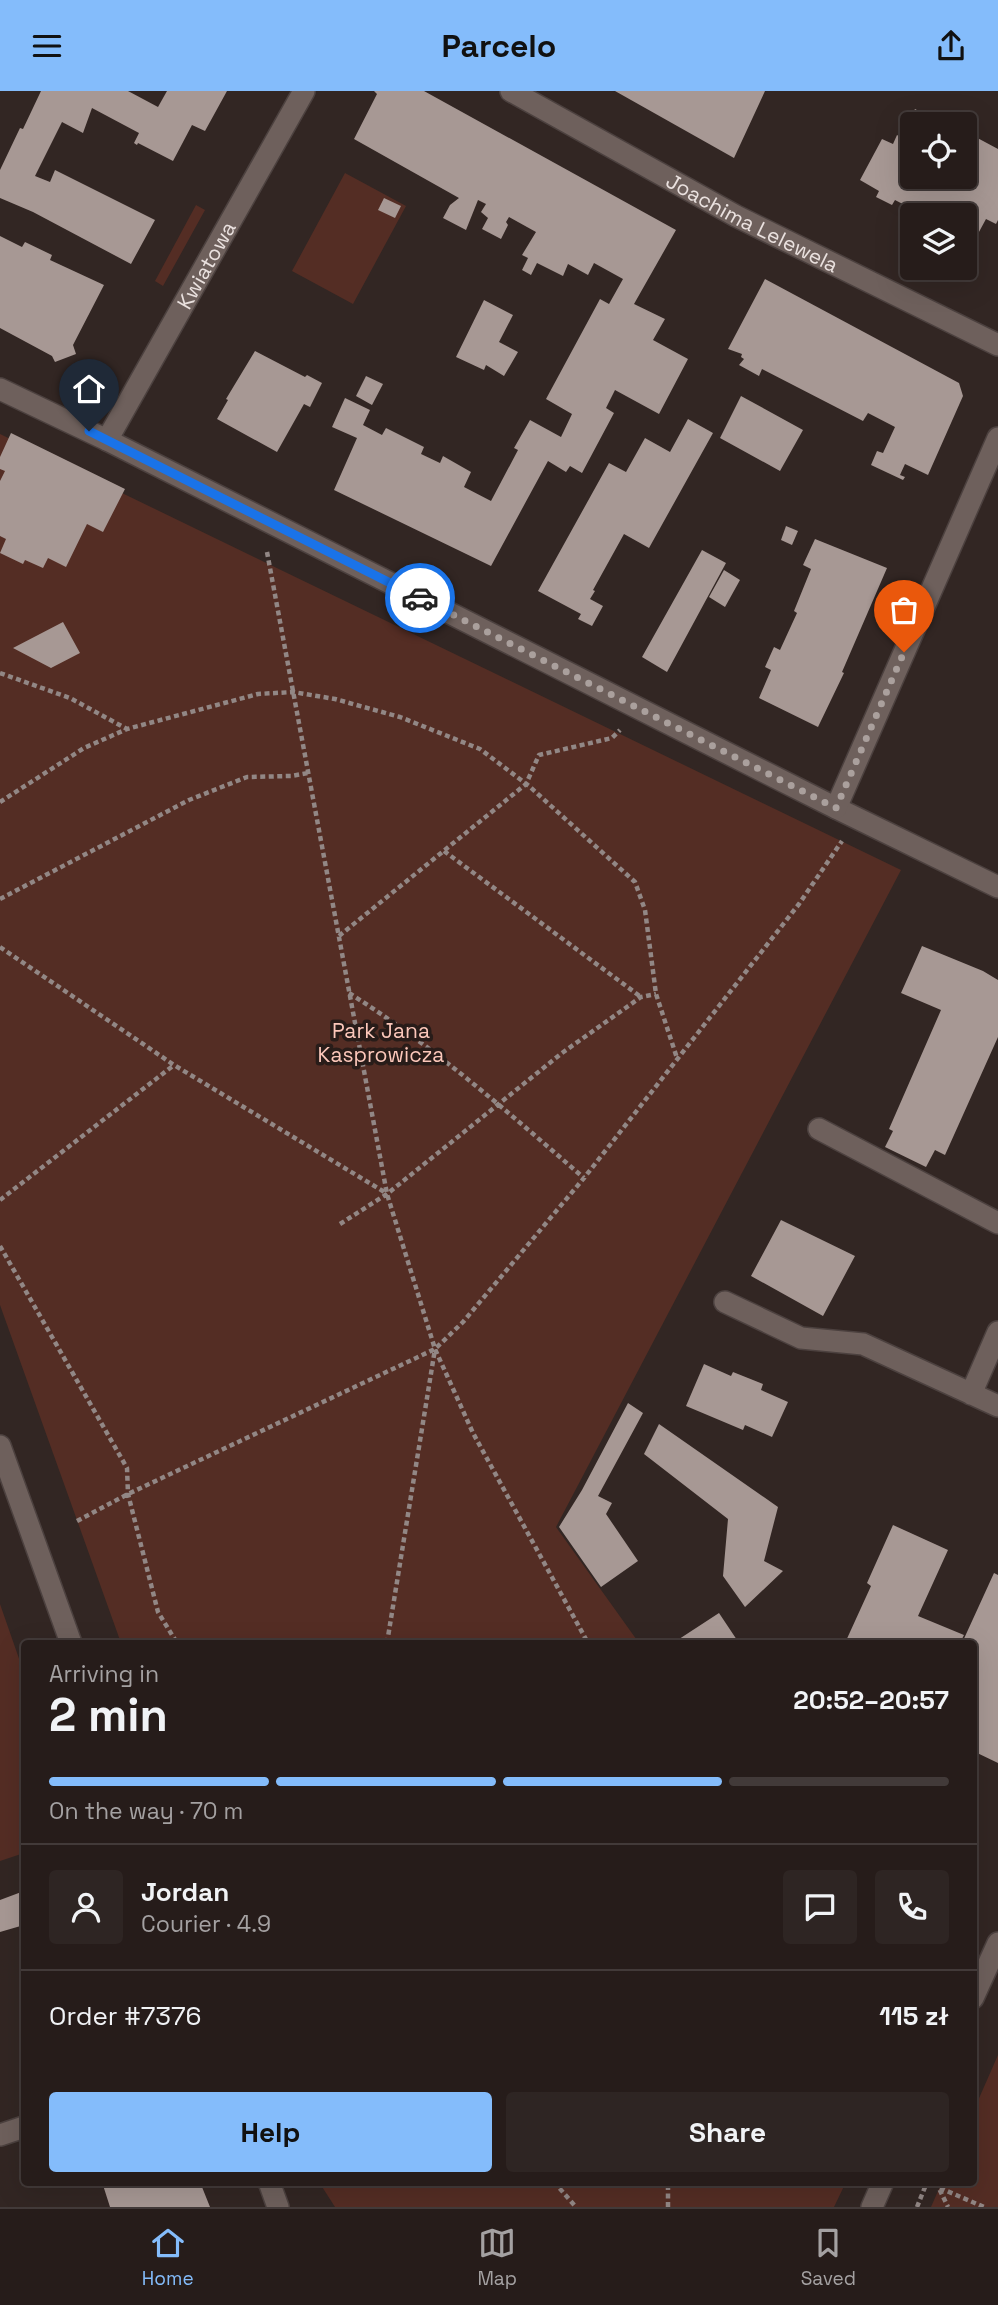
<!DOCTYPE html>
<meta charset="utf-8">
<style>
body{margin:0;font-family:"Space Grotesk",sans-serif;background:#2e2523;color:#f1f3f6;height:100vh;display:flex;flex-direction:column;font-size:26px;white-space:nowrap}
*{box-sizing:border-box;margin:0}
p{font-size:23px;color:#a4a1a2}
.icon{flex:none;width:38px;height:38px;fill:none;stroke:currentColor;stroke-width:2;stroke-linecap:round;stroke-linejoin:round}
.map{position:relative;flex:1;overflow:hidden}
.side{position:absolute;left:21px;top:1549px;width:956px;height:546px;display:flex;flex-direction:column;background:#261c1a;border-radius:7px;box-shadow:0 7px 28px #0002,0 0 0 2px #423a39}
.side>*{flex:none}
.buttons{position:absolute;left:900px;top:21px;display:grid;gap:14px}
.buttons a{display:grid;place-items:center;width:77px;height:77px;border-radius:7px;background:#261c1a;box-shadow:0 7px 28px #0002,0 0 0 2px #423a39;font-size:35px}
.pin{position:absolute;display:grid;place-items:center;width:60px;height:60px;color:#fff;margin:-72px -30px;border-radius:50% 50% 50% 0;rotate:-45deg;box-shadow:0 0 7px #0007}
.pin .icon{rotate:45deg}
.courier{position:absolute;display:grid;place-items:center;width:70px;height:70px;margin:-35px;border:5px solid #1a73e8;border-radius:50%;background:#fff;color:#222;box-shadow:0 2px 9px #0007}
.overview em{font-style:normal;font-weight:600}
.overview div{display:flex;flex-direction:column-reverse}
.overview{display:flex;align-items:center;justify-content:space-between;height:119px;padding:0 28px}
h1{font-size:46px;font-weight:600;line-height:52px}
.bar{display:grid;grid-template-columns:repeat(4,1fr);gap:10px 7px;align-content:center;height:84px;padding:0 28px}
.bar i{height:9px;border-radius:5px;background:#423a39}
.bar .current{background:#84bcfb}
.bar p{grid-column:span 4}
.line{display:flex;align-items:center;gap:18px;padding:0 28px;border-top:2px solid #423a39}
.line div{flex:1}
.round{display:grid;place-items:center;flex:none;width:74px;height:74px;border-radius:7px;background:#2e2523}
.primary-button{display:flex;gap:14px;margin-top:auto;padding:14px 28px}
.primary-button a{flex:1;height:80px;border-radius:7px;background:#84bcfb;color:#111;font-size:28px;font-weight:600;line-height:80px;text-align:center}
.primary-button a+a{background:#2e2523;color:#f1f3f6}
header{display:flex;justify-content:space-between;align-items:center;height:91px;padding:0 28px;background:#84bcfb;color:#111;font-size:32px;font-weight:600}
.tabs{display:flex;justify-content:space-around;align-items:center;height:98px;border-top:2px solid #423a39;background:#261c1a;font-size:19px;color:#a4a1a2}
.tabs a{display:grid;justify-items:center;gap:4px}
.tabs .current{color:#84bcfb}
.map>svg:first-child{display:block}
.green{fill:#542d24}
.building{fill:#a79894}
.lines{fill:none;stroke-linecap:round;stroke-linejoin:round}
.service-casing{stroke:#4c413f;stroke-width:24}
.minor-casing{stroke:#4c413f;stroke-width:24}
.path{stroke:#928785;stroke-width:4.5;stroke-dasharray:5 3.5;stroke-linecap:butt}
.service{stroke:#6e605c;stroke-width:21}
.minor{stroke:#6e605c;stroke-width:21}
.done{stroke:#aaa09d;stroke-width:7;stroke-dasharray:0 12.6}
.route{stroke:#1a73e8;stroke-width:9}
.labels{text-anchor:middle;dominant-baseline:central;stroke-width:7;stroke-linejoin:round;paint-order:stroke}
.street-label{font-size:21px;fill:#eae1df;stroke:#281c19}
.park-label{font-size:21px;fill:#fcc7ba;stroke:#281c19}
</style>
<header><svg class="icon" aria-label="menu" viewBox="0 0 24 24"><path d="M4 6h16M4 12h16M4 18h16"/></svg>Parcelo<svg class="icon" aria-label="share" viewBox="0 0 24 24"><path d="M12 15V3M7 8l5-5 5 5M5 13v7h14v-7"/></svg></header>
<div class="map">
<svg width="998" height="2116" viewBox="0 0 998 2116">
<rect width="100%" height="100%" fill="#322623"/>
<path class="green" d="M345,82L406,115L353,213L292,180Z
M196,114L205,119L163,195L155,190Z
M0,343L901,779L556,1436L639,1552H121L0,1214Z
M0,1513L24,1582V1762L0,1770Z
M998,1964V2116H931L942,2091H973V2021Z
M319,2091H846L834,2116H335Z"/>
<path class="building" d="M41,0H128L158,16L167,0H227L205,40L192,34L173,70L138,52L137,54L134,52L139,42L92,17L83,42L62,31L35,85L50,91L55,79L155,129L131,173L33,121L0,107V79L20,37L23,38Z
M374,0H424L676,139L634,213L665,228L653,249L688,268L659,323L615,299L606,317L614,322L582,382L570,375L566,381L548,370L491,475L334,399L357,347L332,336L345,307L370,319L363,334L382,344L386,337L424,356L421,363L440,372L443,365L471,381L464,396L491,410L518,359L514,357L530,329L561,346L572,323L546,308L600,208L609,213L623,188L594,172L588,184L568,173L563,185L537,172L531,184L522,179L528,167L522,164L536,141L509,126L506,131L508,134L501,148L482,138L488,127L481,121L486,113L478,109L466,139L443,127L450,114L459,107L354,48L377,3Z
M615,0H765L734,67Z
M915,18L943,33H912V86H964V45L968,47L970,43L998,58V129L996,133L986,128L973,152L975,158L964,160V124H919L920,122L895,109L892,114L876,106L879,100L860,89L882,48L893,53L897,44L900,46Z
M384,107L401,115L395,127L378,119Z
M0,145L22,156L25,151L52,164L50,169L104,194L73,254L76,263L55,271L52,265L0,237Z
M765,188L959,292L963,305L928,384L905,373L900,384L905,386L903,389L871,374L877,360L883,362L895,336L868,322L863,330L762,278L759,285L739,274L744,268L741,266L742,263L728,258Z
M484,209L513,224L499,251L518,261L504,285L486,274L484,279L456,266Z
M255,260L305,286L307,284L322,292L310,316L304,313L277,361L217,328L228,309L226,308Z
M366,285L383,293L372,314L356,305Z
M741,305L803,339L780,380L720,347Z
M688,328L713,342L649,457L624,443L593,499L595,500L590,508L603,515L592,535L578,528L581,523L538,500L609,372L626,381L645,347L670,361Z
M11,342L125,398L103,441L87,433L66,476L48,467L43,477L25,469L23,473L0,462L6,448L0,445V390L5,380L0,378V366Z
M786,435L798,440L792,454L781,449Z
M815,448L887,477L842,581L844,582L818,636L759,607L771,579L765,576L774,556L780,559L797,522L794,520L811,478L803,474Z
M702,459L726,472L667,581L642,566Z
M724,479L740,489L725,516L709,506Z
M63,531L80,562L51,577L13,557Z
M922,855L983,880L998,889V946L945,1064L935,1059L926,1076L885,1056L893,1040L889,1038L941,919L901,902Z
M781,1129L855,1165L823,1225L751,1185Z
M704,1273L731,1285L733,1281L763,1293L761,1299L788,1311L772,1346L745,1334L743,1339L686,1315Z
M628,1312L643,1322L598,1405L612,1412L606,1423L638,1470L601,1496L559,1436L582,1399Z
M659,1333L778,1416L764,1470L783,1480L745,1516L723,1485L728,1428L644,1363Z
M893,1434L948,1459L918,1525L964,1544L960,1552H845L871,1495L867,1492Z
M994,1482L998,1484V1672L973,1660V1552H962Z
M719,1522L739,1552H673Z
M24,1800V1834L0,1841V1809Z
M102,2091H200L210,2116H110Z"/>
<g class="lines">
<g class="service-casing">
<path id="service" d="M819,1038L998,1132
M725,1211L801,1247L863,1253L998,1315
M971,1303L998,1241"/>
</g>
<g class="minor-casing">
<g id="minor">
<path id="s1" d="M511,0L736,125L998,254"/>
<path d="M0,298L107,349L836,717L998,796"/>
<path id="s2" d="M107,349L304,0"/>
<path d="M836,717L998,347"/>
<path d="M0,1355L71,1552"/>
<path d="M973,1907L998,1852"/>
<path d="M0,2044L24,2036"/>
<path d="M269,2091L278,2116"/>
<path d="M872,2116L883,2091"/>
</g>
</g>
<path class="path" d="M267,461L387,1103L435,1258L473,1342L588,1552
M0,582L70,607L127,638
M0,711L84,657L127,638L258,603L293,601L335,608L400,626L480,658L529,695L635,791L645,819L656,903L677,967
M444,760L641,906
M0,808L189,709L247,686L291,685L308,682
M339,845L526,693L539,664L612,647L620,639
M0,856L174,974L386,1102
M349,902C433,955 509,1022 584,1087
M0,1109L174,974
M340,1133L387,1103L562,962L641,906L656,903
M0,1155L127,1377L128,1403L158,1521L177,1552
M77,1430L128,1403L435,1258L463,1231L584,1087L799,813L842,750
M387,1552L435,1258
M314,2091H315
M554,2091L576,2116
M936,2091L948,2116
M940,2097L984,2116
M668,2116V2091
M917,2116L927,2091"/>
<use href="#service" class="service"/>
<use href="#minor" class="minor"/>
</g>
<g class="lines">
<path class="done" d="M420,507L836,717L904,561"/>
<path class="route" d="M89,340L420,507"/>
</g>
<g class="labels">
<g class="street-label">
<text stroke="none"><textPath href="#s1" startOffset="275">Joachima Lelewela</textPath></text>
<text stroke="none"><textPath href="#s2" startOffset="201">Kwiatowa</textPath></text>
</g>
<g class="park-label">
<text x="381" y="939">Park Jana<tspan x="381" dy="24">Kasprowicza</tspan></text>
</g>
</g>
</svg>
<div class="buttons">
<a><svg class="icon" aria-label="locate" viewBox="0 0 24 24"><circle cx="12" cy="12" r="6"/><path d="M12 2v4M12 18v4M2 12h4M18 12h4"/></svg></a>
<a><svg class="icon" aria-label="layers" viewBox="0 0 24 24"><path d="M12 4l9 5-9 5-9-5zM3 14l9 5 9-5"/></svg></a>
</div>
<div class="pin" style="left:904px;top:561px;background:#ea580c"><svg class="icon" aria-label="bag" viewBox="0 0 24 24"><path d="M5 8h14l-1 12H6zM9 8a3 3 0 0 1 6 0"/></svg></div>
<div class="pin" style="left:89px;top:340px;background:#1f2937"><svg class="icon" aria-label="home" viewBox="0 0 24 24"><path d="M3 11l9-7 9 7M6 9v11h12V9"/></svg></div>
<div class="courier" style="left:420px;top:507px"><svg class="icon" aria-label="car" viewBox="0 0 24 24"><path d="M5 17H2v-5l4-1 3-4h7l3 4 3 1v5h-3M9 17h6M6 11h13"/><circle cx="7" cy="17" r="2"/><circle cx="17" cy="17" r="2"/></svg></div>
<section class="side">
<div class="overview"><div><h1>2 min</h1><p>Arriving in</p></div><em>20:52–20:57</em></div>
<div class="bar"><i class="current"></i><i class="current"></i><i class="current"></i><i></i><p>On the way · 70 m</p></div>
<div class="line" style="height:126px"><a class="round"><svg class="icon" aria-label="person" viewBox="0 0 24 24"><circle cx="12" cy="8" r="4"/><path d="M4 21q1-7 8-7t8 7"/></svg></a><div><b>Jordan</b><p>Courier · 4.9</p></div><a class="round"><svg class="icon" aria-label="chat" viewBox="0 0 24 24"><path d="M4 5h16v11H9l-5 4z"/></svg></a><a class="round"><svg class="icon" aria-label="phone" viewBox="0 0 24 24"><path d="M5 4h4l2 5-3 2q2 4 5 5l2-3 5 2v4C11 20 4 13 5 4z"/></svg></a></div>
<div class="line" style="height:91px"><div>Order #7376</div><b>115 zł</b></div>
<div class="primary-button"><a>Help</a><a>Share</a></div>
</section>
</div>
<nav class="tabs">
<a class="current"><svg class="icon" aria-label="home" viewBox="0 0 24 24"><path d="M3 11l9-7 9 7M6 9v11h12V9"/></svg>Home</a>
<a><svg class="icon" aria-label="map" viewBox="0 0 24 24"><path d="M3 6l6-2 6 2 6-2v14l-6 2-6-2-6 2zM9 4v14M15 6v14"/></svg>Map</a>
<a><svg class="icon" aria-label="saved" viewBox="0 0 24 24"><path d="M7 4h10v16l-5-4-5 4z"/></svg>Saved</a>
</nav>
